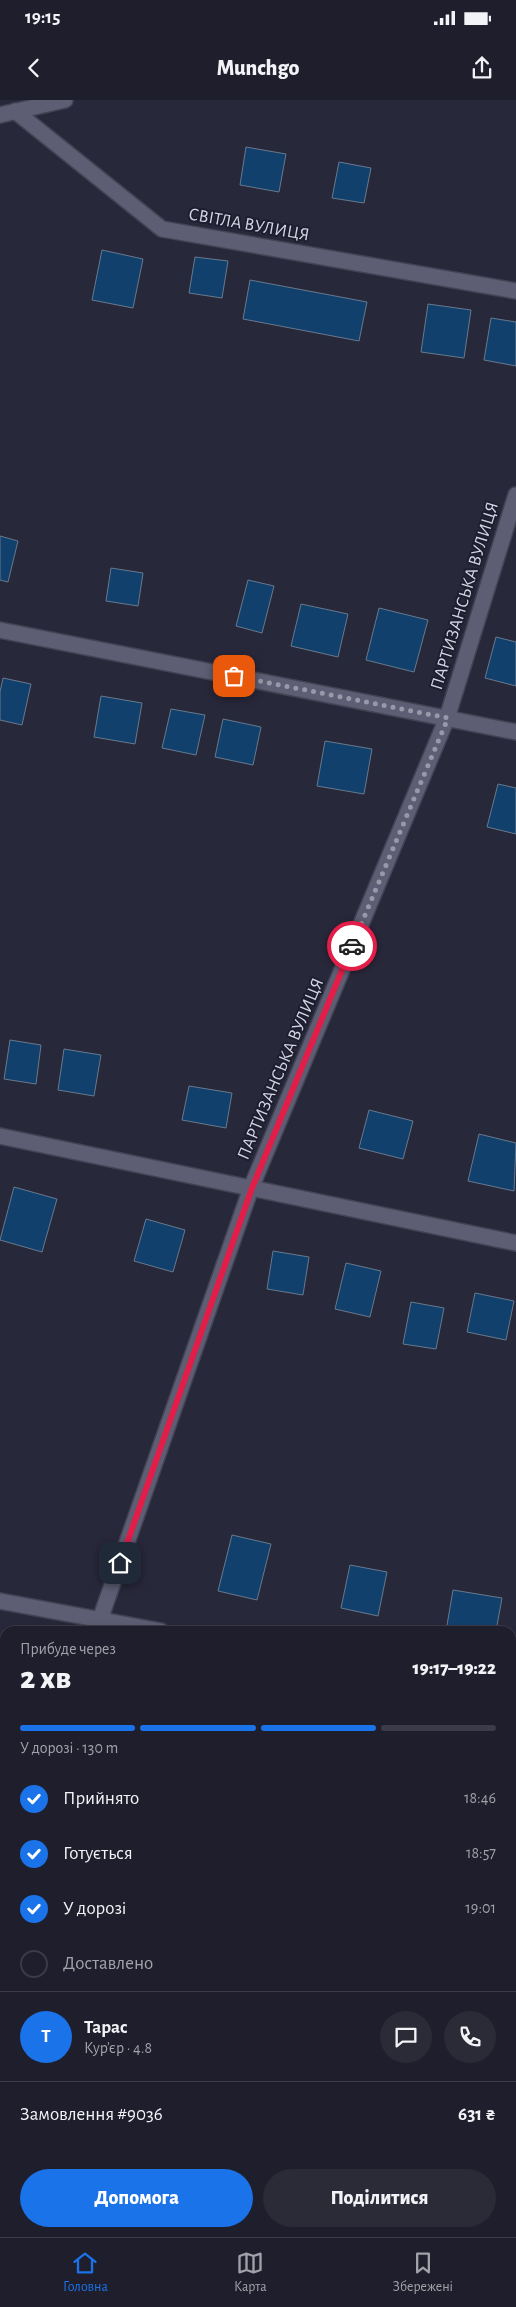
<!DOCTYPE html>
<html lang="uk">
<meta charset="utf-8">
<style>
body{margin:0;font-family:"Alegreya Sans",sans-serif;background:#2b2b38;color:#f1f3f6;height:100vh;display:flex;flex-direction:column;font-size:19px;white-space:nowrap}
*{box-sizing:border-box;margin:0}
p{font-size:16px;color:#a1a2a9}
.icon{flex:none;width:28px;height:28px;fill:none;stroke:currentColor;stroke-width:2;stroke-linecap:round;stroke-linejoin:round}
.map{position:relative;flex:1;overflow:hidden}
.panel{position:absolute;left:0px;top:1526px;width:516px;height:611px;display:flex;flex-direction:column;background:#1e1e2c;border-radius:15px 15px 0 0;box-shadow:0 2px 8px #0003,0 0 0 1px #3c3c48}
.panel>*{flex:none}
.pin{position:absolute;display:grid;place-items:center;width:42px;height:42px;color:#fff;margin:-21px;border-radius:10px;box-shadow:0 2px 8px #0006}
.courier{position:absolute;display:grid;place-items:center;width:50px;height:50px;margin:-25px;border:4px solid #e11d48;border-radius:50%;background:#fff;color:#222;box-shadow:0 1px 6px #0007}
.head em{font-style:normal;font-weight:800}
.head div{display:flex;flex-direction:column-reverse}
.head{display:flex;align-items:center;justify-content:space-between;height:85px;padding:0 20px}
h1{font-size:32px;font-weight:800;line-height:38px}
.bar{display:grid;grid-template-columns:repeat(4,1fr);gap:8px 5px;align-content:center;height:60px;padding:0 20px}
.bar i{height:6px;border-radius:4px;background:#3c3c48}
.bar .on{background:#1a73e8}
.bar p{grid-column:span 4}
.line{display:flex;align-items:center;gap:12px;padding:0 20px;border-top:1px solid #3c3c48}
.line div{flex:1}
.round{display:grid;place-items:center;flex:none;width:52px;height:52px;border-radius:26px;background:#2b2b38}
ol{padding:0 20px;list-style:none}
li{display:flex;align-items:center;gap:15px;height:55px}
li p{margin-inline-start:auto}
li .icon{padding:5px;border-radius:50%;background:#1a73e8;color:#fff;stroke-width:4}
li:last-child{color:#a1a2a9}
li i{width:28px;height:28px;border:2px solid #3c3c48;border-radius:50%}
.primary-button{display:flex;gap:10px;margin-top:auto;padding:10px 20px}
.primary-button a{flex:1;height:58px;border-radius:30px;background:#1a73e8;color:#fff;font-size:20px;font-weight:800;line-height:58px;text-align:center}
.primary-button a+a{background:#2b2b38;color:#f1f3f6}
.status{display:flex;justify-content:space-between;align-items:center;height:35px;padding:0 25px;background:#1e1e2c;direction:ltr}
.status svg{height:14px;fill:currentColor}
header{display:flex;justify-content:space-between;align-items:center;height:65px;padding:0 20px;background:#1e1e2c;font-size:22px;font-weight:800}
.menu{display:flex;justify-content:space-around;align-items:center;height:70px;border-top:1px solid #3c3c48;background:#1e1e2c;font-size:14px;color:#a1a2a9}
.menu a{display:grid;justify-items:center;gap:2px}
.menu .on{color:#1a73e8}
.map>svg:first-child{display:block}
.building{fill:#12406d;stroke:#68798c}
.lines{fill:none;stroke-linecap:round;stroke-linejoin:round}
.minor-casing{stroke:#444354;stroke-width:18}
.minor{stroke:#5d5e74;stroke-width:15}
.done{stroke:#9898a8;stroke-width:5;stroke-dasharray:0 9}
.route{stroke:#e11d48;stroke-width:6}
.labels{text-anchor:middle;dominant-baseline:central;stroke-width:4;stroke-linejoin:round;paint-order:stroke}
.street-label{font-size:18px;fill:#d5d5e2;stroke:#1e1e31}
</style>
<div class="status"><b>19:15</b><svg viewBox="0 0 49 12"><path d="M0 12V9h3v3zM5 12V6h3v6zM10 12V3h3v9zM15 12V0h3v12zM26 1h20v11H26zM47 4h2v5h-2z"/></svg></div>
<header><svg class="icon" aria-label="back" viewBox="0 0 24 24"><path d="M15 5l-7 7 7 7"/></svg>Munchgo<svg class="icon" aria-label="share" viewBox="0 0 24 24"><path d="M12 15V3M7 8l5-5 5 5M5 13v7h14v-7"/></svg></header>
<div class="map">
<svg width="516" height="2137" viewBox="0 0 516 2137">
<rect width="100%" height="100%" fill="#28283b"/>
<path class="building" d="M246,47L286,54L279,92L240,85Z
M339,62L371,68L364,103L332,98Z
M102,150L143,159L133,208L92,200Z
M195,157L228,161L222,198L189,193Z
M250,180L367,202L359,241L243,219Z
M428,204L471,210L464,258L421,252Z
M491,218L516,222V266L484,260Z
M0,436L18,441L8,482L0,480Z
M111,468L143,473L138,506L106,501Z
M248,480L274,486L262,533L236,526Z
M301,504L348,514L338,557L291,546Z
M379,508L428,520L414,572L366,560Z
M496,537L516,542V586L485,578Z
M3,578L31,584L22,625L0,620V592Z
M101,596L142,603L135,644L94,637Z
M171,609L205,615L196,655L162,648Z
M223,619L261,627L253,665L215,657Z
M325,641L372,649L364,694L317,686Z
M498,684L516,688V734L487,727Z
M10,940L41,945L36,984L4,979Z
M64,949L101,955L94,996L58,990Z
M189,986L232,993L226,1028L182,1020Z
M369,1010L413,1021L403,1059L359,1048Z
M479,1034L516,1043L514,1091L468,1081Z
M14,1087L57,1099L42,1152L0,1140Z
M146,1119L185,1130L173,1172L134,1161Z
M273,1151L309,1157L303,1195L267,1189Z
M346,1163L381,1171L370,1217L335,1209Z
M475,1193L514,1201L506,1240L467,1232Z
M411,1202L444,1208L436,1249L403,1244Z
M232,1435L271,1444L257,1500L218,1491Z
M350,1465L387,1472L378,1516L341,1508Z
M453,1490L502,1498L496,1531H446Z
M0,1923L5,1924V1973L0,1972Z"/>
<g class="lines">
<g class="minor-casing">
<path id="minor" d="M15,11L162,129L516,191
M0,15L65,0
M0,530L516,632
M0,1036L516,1143
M0,1501L161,1531
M96,1531L251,1088L447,618L516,395
M511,1602L516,1603
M0,1825L5,1810
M0,1883L5,1884
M511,1999L516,2000"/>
</g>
<use href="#minor" class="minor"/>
</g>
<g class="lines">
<path class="done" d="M234,576L448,618L352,846"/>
<path class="route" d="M120,1463L252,1088L352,846"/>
</g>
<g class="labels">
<g class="street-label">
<text transform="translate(249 125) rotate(10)">СВІТЛА ВУЛИЦЯ</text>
<text transform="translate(465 496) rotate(-73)">ПАРТИЗАНСЬКА ВУЛИЦЯ</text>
<text transform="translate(281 969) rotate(-67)">ПАРТИЗАНСЬКА ВУЛИЦЯ</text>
</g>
</g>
</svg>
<div class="pin" style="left:234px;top:576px;background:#ea580c"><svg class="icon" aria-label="bag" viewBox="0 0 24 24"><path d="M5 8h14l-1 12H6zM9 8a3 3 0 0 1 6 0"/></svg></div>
<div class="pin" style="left:120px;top:1463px;background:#1f2937"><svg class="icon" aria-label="home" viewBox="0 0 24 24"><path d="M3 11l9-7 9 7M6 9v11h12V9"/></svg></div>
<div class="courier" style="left:352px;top:846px"><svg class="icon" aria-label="car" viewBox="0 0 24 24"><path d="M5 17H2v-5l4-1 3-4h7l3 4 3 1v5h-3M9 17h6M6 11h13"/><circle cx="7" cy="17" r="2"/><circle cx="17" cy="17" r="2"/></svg></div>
<section class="panel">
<div class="head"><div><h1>2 хв</h1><p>Прибуде через</p></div><em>19:17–19:22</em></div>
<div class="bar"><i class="on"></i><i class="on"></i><i class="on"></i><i></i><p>У дорозі · 130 m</p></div>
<ol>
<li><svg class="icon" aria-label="check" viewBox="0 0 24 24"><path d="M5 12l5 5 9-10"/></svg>Прийнято<p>18:46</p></li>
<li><svg class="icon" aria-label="check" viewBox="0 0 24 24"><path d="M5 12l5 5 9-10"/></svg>Готується<p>18:57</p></li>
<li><svg class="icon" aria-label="check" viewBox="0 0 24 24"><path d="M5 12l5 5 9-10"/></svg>У дорозі<p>19:01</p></li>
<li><i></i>Доставлено</li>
</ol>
<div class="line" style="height:90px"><b class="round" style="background:#1a73e8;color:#fff">Т</b><div><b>Тарас</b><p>Кур’єр · 4.8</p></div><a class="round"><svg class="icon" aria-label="chat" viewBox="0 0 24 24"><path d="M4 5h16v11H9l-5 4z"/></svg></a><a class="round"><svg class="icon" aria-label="phone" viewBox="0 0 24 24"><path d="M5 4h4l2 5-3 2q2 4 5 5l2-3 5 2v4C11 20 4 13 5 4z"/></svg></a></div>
<div class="line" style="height:65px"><div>Замовлення #9036</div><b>631 ₴</b></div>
<div class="primary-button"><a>Допомога</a><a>Поділитися</a></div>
</section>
</div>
<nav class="menu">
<a class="on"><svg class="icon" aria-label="home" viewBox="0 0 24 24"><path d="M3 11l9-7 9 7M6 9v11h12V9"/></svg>Головна</a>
<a><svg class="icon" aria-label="map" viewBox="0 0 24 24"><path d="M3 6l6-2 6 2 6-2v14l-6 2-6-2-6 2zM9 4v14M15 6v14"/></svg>Карта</a>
<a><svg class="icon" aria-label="saved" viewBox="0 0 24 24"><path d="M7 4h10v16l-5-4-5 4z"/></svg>Збережені</a>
</nav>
